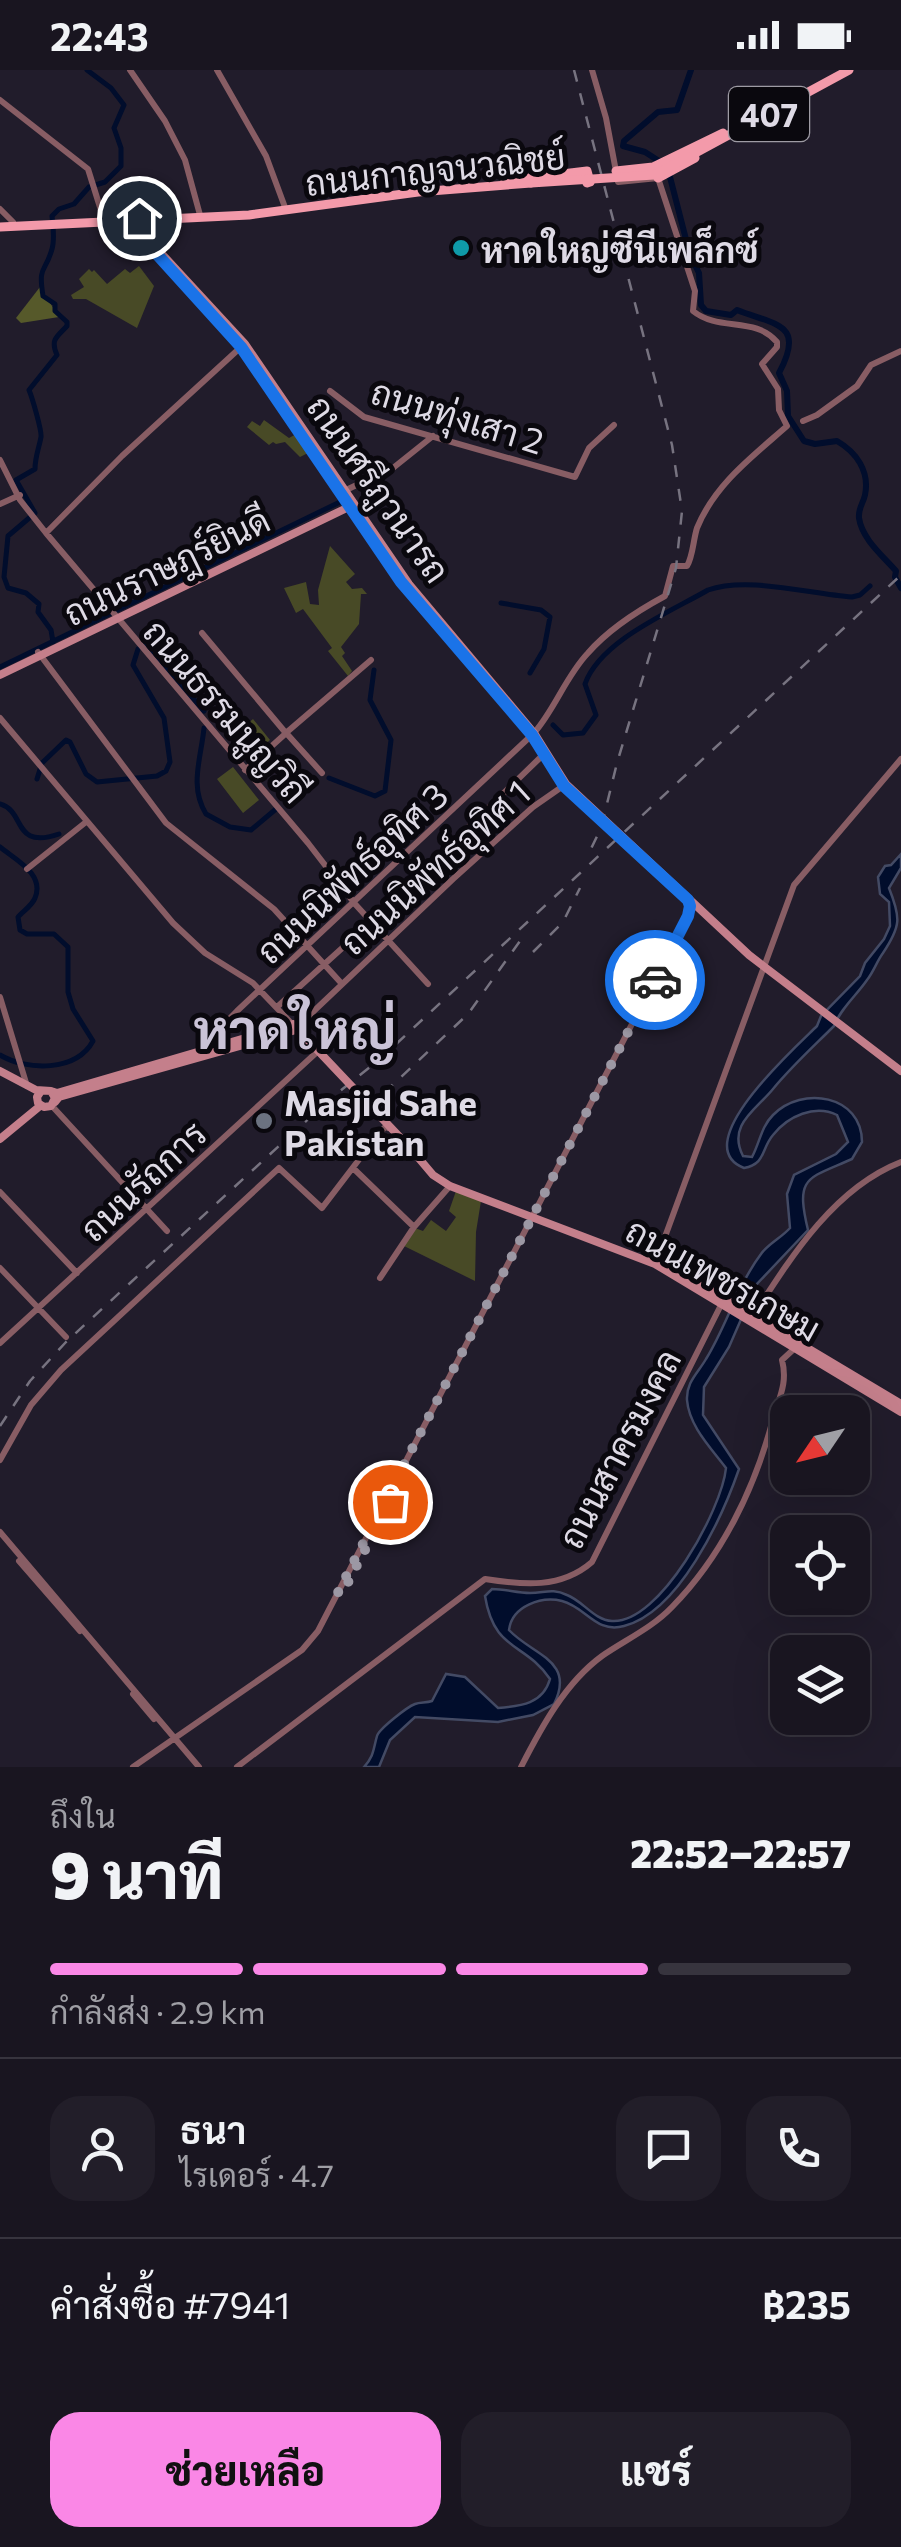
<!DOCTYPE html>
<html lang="th">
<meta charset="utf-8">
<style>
body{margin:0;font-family:Commissioner,Sarabun,sans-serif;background:#221e29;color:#f1f3f6;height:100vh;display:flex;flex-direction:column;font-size:38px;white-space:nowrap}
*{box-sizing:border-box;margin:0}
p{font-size:32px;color:#9f9fa5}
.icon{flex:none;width:55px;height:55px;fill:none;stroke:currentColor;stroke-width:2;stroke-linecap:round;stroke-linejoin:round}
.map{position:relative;height:1697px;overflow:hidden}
.drawer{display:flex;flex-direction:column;background:#191520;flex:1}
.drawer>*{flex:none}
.needle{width:65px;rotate:235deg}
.controls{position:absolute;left:770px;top:1325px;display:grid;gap:20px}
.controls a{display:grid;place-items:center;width:100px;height:100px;border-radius:20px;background:#191520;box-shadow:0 10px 40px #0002,0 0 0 2px #37343e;font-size:50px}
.pin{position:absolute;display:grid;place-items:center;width:85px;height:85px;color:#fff;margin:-42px;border:5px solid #fff;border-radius:50%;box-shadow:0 2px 10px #0007}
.courier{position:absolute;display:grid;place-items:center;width:100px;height:100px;margin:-50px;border:8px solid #1a73e8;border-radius:50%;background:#fff;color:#222;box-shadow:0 2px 12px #0007}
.overview em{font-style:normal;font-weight:800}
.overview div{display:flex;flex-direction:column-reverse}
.overview{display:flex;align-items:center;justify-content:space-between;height:170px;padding:0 50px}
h1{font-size:65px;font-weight:800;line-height:75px}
.bar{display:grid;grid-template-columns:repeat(4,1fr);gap:15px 10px;align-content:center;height:120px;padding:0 50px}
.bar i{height:12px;border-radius:8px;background:#37343e}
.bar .current{background:#fa87e6}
.bar p{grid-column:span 4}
.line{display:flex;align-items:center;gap:25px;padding:0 50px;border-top:2px solid #37343e}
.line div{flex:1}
.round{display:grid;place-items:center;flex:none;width:105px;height:105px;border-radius:30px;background:#221e29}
.primary-button{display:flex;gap:20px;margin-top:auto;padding:20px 50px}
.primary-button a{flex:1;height:115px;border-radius:30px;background:#fa87e6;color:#111;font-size:40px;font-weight:800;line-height:115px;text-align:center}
.primary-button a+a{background:#221e29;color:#f1f3f6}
.status{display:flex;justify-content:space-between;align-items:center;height:70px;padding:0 50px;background:#191520;direction:ltr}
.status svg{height:28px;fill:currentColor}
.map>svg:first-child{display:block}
.green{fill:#484a26}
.forest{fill:#56592a}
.water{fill:#010d2c;stroke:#434a64;stroke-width:2.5}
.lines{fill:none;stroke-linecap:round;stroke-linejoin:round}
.canal{stroke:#010d2c;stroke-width:5}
.river{stroke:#010d2c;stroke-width:6}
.tertiary{stroke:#885d64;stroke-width:6}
.secondary{stroke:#c47f8b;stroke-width:8}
.primary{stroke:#f39aaa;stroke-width:9}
.rail{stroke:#777380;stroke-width:2.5;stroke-dasharray:12 12;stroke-linecap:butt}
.secondary-bridge{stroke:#c47f8b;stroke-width:8}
.primary-bridge{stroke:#f39aaa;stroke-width:9}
.done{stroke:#9c98a4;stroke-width:10;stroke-dasharray:0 18}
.route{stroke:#1a73e8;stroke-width:12}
.culture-dot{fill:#0f9aa8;stroke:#0a080e;stroke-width:4}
.worship-dot{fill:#6b7280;stroke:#0a080e;stroke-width:4}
.labels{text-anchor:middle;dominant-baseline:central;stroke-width:10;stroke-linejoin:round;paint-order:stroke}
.shield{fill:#0a080e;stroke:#9e9ba4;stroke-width:2.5}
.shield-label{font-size:32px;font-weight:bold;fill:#dedae5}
.street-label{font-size:35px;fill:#dedae5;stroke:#0a080e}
.poi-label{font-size:35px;font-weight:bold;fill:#dedae5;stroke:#0a080e;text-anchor:start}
.town-label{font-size:55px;font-weight:bold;fill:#cac3d7;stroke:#0a080e}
</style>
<div class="status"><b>22:43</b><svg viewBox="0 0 49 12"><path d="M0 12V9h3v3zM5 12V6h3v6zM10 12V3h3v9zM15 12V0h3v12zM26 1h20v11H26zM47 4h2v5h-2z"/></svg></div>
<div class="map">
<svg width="901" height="1697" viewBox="0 0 901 1697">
<rect width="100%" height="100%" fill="#211c2b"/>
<path class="green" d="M139,196L154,216L137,258L86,229H73L71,225L84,217L79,209L89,199L92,202L94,200L107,214L125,199L130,203Z
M264,350L289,368L298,363L310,382L300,387L285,372L276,374L273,372L269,375L247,357L252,351L260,356Z
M330,476L355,504L346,512L352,519L362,518L367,524H361L359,554L341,577L345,583L342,586L352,601L348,606L328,581L332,578L303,539L296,543L284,518L306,512L310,534L319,535L318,520Z
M253,649L270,670L251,687L233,666Z
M233,697L259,730L243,743L217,709Z
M456,1121L481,1131L476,1162L475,1211L404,1176L415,1158L423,1161L431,1150L446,1161L456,1147L449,1141Z"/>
<path class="forest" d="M40,217L59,247L21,253L16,248Z"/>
<path class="water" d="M901,784V798L889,818C901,848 901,856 883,883C877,891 874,901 867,910C856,926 841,938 834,956C812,978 792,996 773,1019C756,1040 727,1055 743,1086L752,1087C760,1072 761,1057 773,1045C802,1015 862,1025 862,1072L852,1089C807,1109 795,1106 808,1160L756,1215L729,1277L704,1317L703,1345L739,1399C722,1448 679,1542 624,1556C596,1564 586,1537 562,1531C541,1526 512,1536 509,1560C532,1585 576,1590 554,1634L533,1645L498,1652L415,1647L390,1670L379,1697H364C374,1686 373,1680 377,1666C379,1659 407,1637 415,1634C420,1632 426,1633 432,1631L446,1604L465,1607L498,1638C521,1636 543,1634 550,1609C525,1572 494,1582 485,1526L492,1519C505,1519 517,1523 530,1523C545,1523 552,1518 567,1525C583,1531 594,1550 612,1551C660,1554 722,1439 726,1398C711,1378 689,1356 687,1330C686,1312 698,1303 706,1289C727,1255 737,1216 761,1184C768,1174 781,1168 790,1158L787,1124L794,1105L836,1084L848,1072L837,1045C815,1034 788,1046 773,1065C761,1079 766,1094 744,1098C685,1075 797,976 817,956L821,946L860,906L865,893L884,869L890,856L889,832L880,824L878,807L885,796L891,795Z"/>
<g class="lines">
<path class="canal" d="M501,533L541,540L550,547L544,579L530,603
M53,572L51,560L38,542L39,534L26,523L8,518L4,507L8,466L35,443L16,410L35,399C35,387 39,378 41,367C42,361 32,327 29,320L57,285C50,269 57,267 67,256V252L55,241V234L43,226C38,194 45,204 52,179C55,169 53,156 52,146L59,139L74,134L89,117L105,112L121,96V78L114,58L124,35L111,18L87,0
M145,573L204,641
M0,597L342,431
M553,655L563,665L583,663L596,645L585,614C600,571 670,542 708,520C748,506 809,524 852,527L860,525L870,516
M204,658C201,689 189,716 206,744L230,757L251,760L276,739
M329,708L375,726L385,721L391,670L370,630L374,600
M37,709L42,693L66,670L70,672L86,704L97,712L157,706L166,701L170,692L164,648L133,595L138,579
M0,734C26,741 12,780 59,764
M0,777C16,790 45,804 35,828C32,836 23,841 18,847L20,860L27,864H54L68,877V922L73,939L93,971C76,1002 27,1001 0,985"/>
<path class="river" d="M691,0L677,40L658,42L624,71L623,76L645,82L659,91L670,107L690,185L699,203L701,235L706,241L731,245L737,240C775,255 806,253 779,303L787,321L788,346L804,371L815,374L837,371C856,382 870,401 865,425C863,434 858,438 859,448C862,469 883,486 896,501L895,507L901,518"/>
<path class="tertiary" d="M130,0L165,51L185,90L200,145
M217,0L266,86L286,140
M0,30L88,99L104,150
M0,139L13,152
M330,321L364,347L575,407L589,378L614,355
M803,351L817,345L857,316L871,295L901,281
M0,390L20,430L46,463L308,773L355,834L428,914
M346,420L393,398L433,366
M0,434L20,425
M46,463L122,386L241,277
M202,563L285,662
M38,582L166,753L274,839L342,914
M0,648L173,853L205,883L253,913L294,956
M287,662L371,590
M288,665L322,703
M245,700L284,665
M27,799L86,752
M0,927L27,1016
M277,937L371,852L546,682
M296,958L453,809L533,737L566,714
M214,977L209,970L237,941L534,663C555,639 566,606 588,583C608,560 639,540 665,526L673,496H687C693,486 693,471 697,458C715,414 753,386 787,356L779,340L778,319L762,294L777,277V272C755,246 719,262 693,241L695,221L658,108L618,112L606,48L592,0
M52,1036L167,1161
M353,1098L414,1157
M0,1122L77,1203
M655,1194L794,815L901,689
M0,1198L66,1267
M380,1208L414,1157L450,1116
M753,1246C791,1187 834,1118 901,1092
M0,1273L317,982
M0,1390L31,1335L61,1300L279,1098L322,1138L377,1066L386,1056L388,1058
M0,1462L199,1697
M19,1491L80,1561
M133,1624L154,1649
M133,1697L302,1580L318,1561L693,836
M237,1697L485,1509C523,1515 561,1519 592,1492L722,1233
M521,1697C541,1658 565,1613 602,1586C625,1570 652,1558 672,1537C722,1486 755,1418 773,1349C779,1328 788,1313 782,1290L795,1278"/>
<path class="secondary" d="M127,150L137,157L245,274L409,514L534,663L566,714L749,885L901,1001
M237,272L404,516
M0,605L351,436
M0,1001L36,1020L51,1021L55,1028L51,1036L44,1037L38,1033L37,1027L41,1021
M51,1021L57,1023L293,954L308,968
M55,1032L59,1027L296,960L300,963
M0,1069L40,1036
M411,1079L433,1105L450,1116L655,1194L901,1342
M695,1211L901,1334"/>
<path class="primary" d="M688,87L849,0
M616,101L653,97L723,63
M658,108L695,88
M505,111L587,101L590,112L587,113
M0,157L249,145L418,122L531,113"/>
<path class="rail" d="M574,0L672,375L682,441L676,498L617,693L601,758L588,785
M533,882L563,852L580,818
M384,1023L468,944L520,871
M0,1356L30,1311L66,1272L330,1029L380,989L901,505"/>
<path class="secondary-bridge" d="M307,969L411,1079"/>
<path class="primary-bridge" d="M531,113L654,105L688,87"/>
</g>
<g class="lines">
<path class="done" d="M390,1432L342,1524L338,1522L655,910"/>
<path class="route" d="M139,148L132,153L135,160L241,277L401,512L532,665L564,716L688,830L690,836L688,846L655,910"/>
</g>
<circle class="culture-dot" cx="461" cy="178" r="10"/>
<circle class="worship-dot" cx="264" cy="1051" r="10"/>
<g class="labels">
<rect class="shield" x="729" y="17" width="80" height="54" rx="8"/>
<g class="shield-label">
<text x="769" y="44">407</text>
</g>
<g class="street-label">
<text transform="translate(435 98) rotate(-6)">ถนนกาญจนวณิชย์</text>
<text transform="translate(458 345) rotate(17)">ถนนทุ่งเสา 2</text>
<text transform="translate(380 418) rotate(55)">ถนนศรีภูวนารถ</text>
<text transform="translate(166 495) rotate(-26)">ถนนราษฎร์ยินดี</text>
<text transform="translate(227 640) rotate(49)">ถนนธรรมนูญวิถี</text>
<text transform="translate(434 796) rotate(-42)">ถนนนิพัทธ์อุทิศ 1</text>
<text transform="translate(351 802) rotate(-43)">ถนนนิพัทธ์อุทิศ 3</text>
<text transform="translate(142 1110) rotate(-43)">ถนนรัถการ</text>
<text transform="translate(724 1208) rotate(29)">ถนนเพชรเกษม</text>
<text transform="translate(618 1378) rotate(-62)">ถนนสาครมงคล</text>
</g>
<g class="poi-label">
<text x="481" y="178">หาดใหญ่ซีนีเพล็กซ์</text>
<text x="284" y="1031">Masjid Sahe<tspan x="284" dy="40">Pakistan</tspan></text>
</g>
<g class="town-label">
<text x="295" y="956">หาดใหญ่</text>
</g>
</g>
</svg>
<div class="controls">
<a><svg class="needle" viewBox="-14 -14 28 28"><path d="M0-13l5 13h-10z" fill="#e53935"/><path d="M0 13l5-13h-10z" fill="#9f9fa5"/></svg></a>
<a><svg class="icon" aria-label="locate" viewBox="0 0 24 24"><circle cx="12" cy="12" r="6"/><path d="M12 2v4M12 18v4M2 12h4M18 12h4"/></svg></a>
<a><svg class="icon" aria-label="layers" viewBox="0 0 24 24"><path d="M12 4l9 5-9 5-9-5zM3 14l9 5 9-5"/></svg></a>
</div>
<div class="pin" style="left:390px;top:1432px;background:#ea580c"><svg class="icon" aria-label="bag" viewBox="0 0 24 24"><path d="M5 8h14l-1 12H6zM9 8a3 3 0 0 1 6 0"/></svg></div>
<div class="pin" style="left:139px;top:148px;background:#1f2937"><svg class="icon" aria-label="home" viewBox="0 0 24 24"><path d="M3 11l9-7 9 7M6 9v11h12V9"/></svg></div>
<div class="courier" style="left:655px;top:910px"><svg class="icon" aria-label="car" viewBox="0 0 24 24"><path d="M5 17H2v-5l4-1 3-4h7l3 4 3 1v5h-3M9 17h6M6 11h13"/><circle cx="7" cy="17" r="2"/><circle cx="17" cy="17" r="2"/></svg></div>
</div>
<section class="drawer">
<div class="overview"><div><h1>9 นาที</h1><p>ถึงใน</p></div><em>22:52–22:57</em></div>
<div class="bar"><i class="current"></i><i class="current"></i><i class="current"></i><i></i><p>กำลังส่ง · 2.9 km</p></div>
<div class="line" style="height:180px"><a class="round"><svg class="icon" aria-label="person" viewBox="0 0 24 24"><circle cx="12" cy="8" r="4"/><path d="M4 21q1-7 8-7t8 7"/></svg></a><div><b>ธนา</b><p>ไรเดอร์ · 4.7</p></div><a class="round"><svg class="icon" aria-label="chat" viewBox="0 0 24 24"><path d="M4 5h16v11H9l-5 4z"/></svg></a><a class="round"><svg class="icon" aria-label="phone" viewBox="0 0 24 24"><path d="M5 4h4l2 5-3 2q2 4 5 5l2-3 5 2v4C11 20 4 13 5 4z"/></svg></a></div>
<div class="line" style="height:130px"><div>คำสั่งซื้อ #7941</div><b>฿235</b></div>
<div class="primary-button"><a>ช่วยเหลือ</a><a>แชร์</a></div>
</section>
